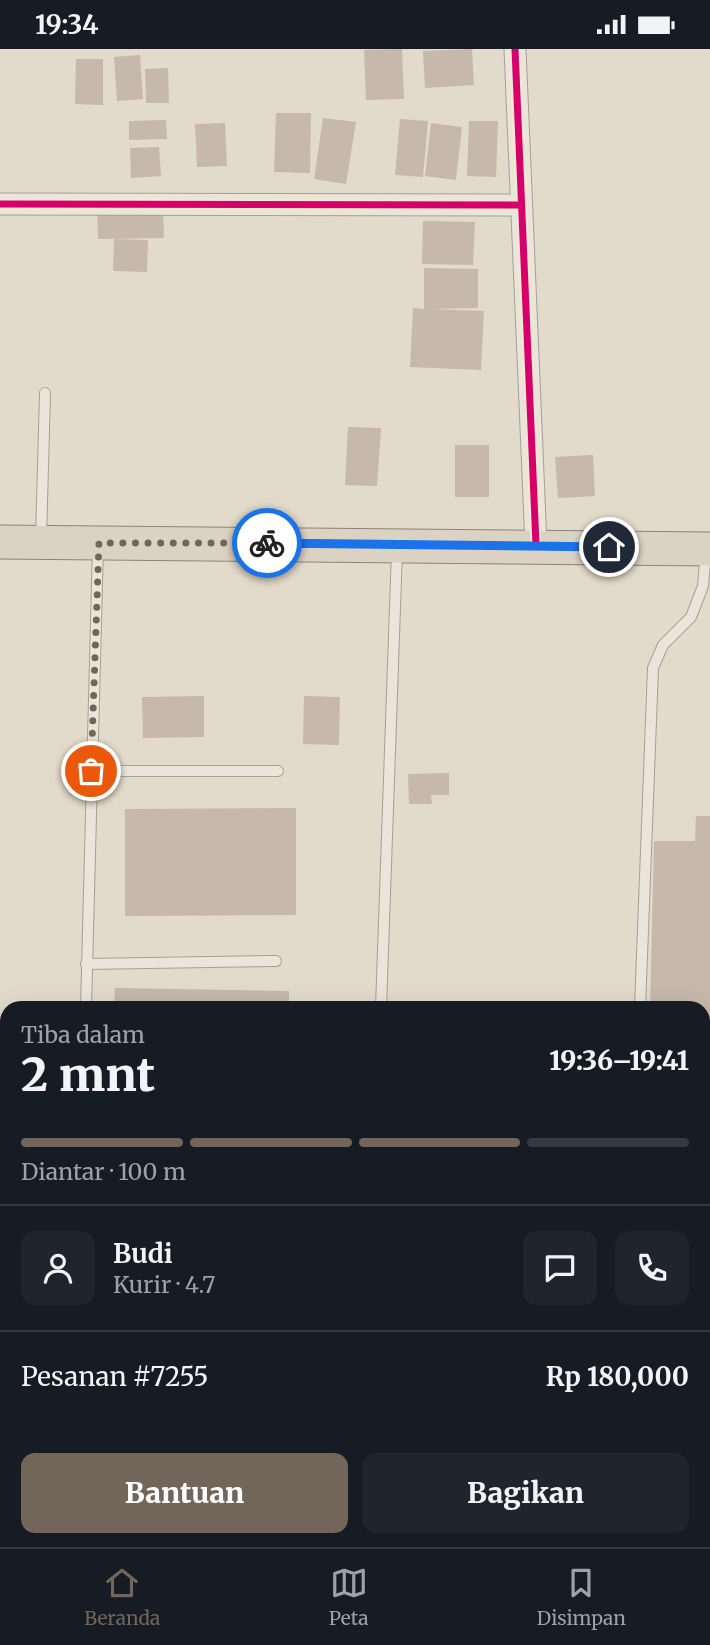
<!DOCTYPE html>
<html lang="id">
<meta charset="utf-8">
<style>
body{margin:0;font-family:Merriweather,serif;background:#20242c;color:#f1f3f6;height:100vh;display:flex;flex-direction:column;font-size:26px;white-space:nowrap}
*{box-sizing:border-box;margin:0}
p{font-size:23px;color:#9ea1a6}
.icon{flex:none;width:38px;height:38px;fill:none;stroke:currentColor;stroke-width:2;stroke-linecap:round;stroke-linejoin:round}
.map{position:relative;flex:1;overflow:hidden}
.details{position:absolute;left:0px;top:952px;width:710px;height:546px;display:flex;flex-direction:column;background:#171b24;border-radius:21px 21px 0 0;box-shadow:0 7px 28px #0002}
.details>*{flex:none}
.pin{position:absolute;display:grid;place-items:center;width:60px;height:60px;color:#fff;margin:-30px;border:4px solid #fff;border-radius:50%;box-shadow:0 2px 7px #0007}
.courier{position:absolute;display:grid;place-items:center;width:70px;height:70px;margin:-35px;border:5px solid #1a73e8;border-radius:50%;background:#fff;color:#222;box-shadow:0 2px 9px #0007}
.overview em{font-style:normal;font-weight:800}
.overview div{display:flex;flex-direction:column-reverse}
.overview{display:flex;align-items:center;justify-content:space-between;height:119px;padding:0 21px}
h1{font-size:46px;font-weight:800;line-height:52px}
.bar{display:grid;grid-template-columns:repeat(4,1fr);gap:10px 7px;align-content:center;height:84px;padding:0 21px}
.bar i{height:9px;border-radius:5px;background:#363941}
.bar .active{background:#716659}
.bar p{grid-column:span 4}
.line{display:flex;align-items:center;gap:18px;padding:0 21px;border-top:2px solid #363941}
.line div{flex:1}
.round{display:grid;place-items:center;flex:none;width:74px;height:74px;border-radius:14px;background:#20242c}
.action{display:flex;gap:14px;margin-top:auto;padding:14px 21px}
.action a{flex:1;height:80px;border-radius:14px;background:#716659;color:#fff;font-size:28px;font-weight:800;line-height:80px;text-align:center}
.action a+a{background:#20242c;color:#f1f3f6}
.status{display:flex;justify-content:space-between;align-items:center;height:49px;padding:0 35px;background:#171b24;direction:ltr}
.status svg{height:19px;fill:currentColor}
.tab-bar{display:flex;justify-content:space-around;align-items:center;height:98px;border-top:2px solid #363941;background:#171b24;font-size:19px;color:#9ea1a6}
.tab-bar a{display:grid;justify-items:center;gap:4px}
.tab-bar .active{color:#716659}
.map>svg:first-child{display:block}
.building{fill:#c6b8ab}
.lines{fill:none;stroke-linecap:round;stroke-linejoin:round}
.service-casing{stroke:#a79f94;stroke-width:12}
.minor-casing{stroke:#a79f94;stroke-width:23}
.trunk-casing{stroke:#8c847a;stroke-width:35}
.service{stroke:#eae5db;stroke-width:10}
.minor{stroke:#eae5db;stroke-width:21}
.trunk{stroke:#dcd2c3;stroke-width:33}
.cycleway-casing{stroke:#f4e8ce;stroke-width:11}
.cycleway{stroke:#d6006c;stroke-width:7}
.done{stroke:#716659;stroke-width:7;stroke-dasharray:0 12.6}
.route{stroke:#1a73e8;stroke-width:9}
</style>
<div class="status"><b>19:34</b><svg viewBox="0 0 49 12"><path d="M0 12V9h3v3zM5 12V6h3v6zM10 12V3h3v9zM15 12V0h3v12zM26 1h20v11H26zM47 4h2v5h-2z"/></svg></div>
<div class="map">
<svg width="710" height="1498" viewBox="0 0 710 1498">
<rect width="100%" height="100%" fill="#e2daca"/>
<path class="building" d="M402,0L404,50L366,51L364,1Z
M472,0L474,36L425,39L423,2Z
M140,6L143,50L117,52L114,8Z
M76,10H103V56L75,55Z
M168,19L169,54H146L145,20Z
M276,64H311L310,124L274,123Z
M323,69L356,73L346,135L314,130Z
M400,70L428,72L423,128L395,126Z
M166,71L167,90L129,91V72Z
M469,72H498L496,128L467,127Z
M225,74L227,117L197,118L195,75Z
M431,74L462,78L456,131L425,127Z
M159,98L161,127L131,129L130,99Z
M163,157L164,189L98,190L97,158Z
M423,172L475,173L473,216L422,215Z
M114,190L148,191L147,223L113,222Z
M424,219L478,220V259L431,260L484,262L481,321L410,318L413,259L424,260Z
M348,378L381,379L377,437L345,436Z
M455,396H489V448H455Z
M593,406L595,447L558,449L555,408Z
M204,647V688L143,689L142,648Z
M304,647L340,648L339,696L303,695Z
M449,724V746H431L432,755H409L408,725Z
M296,759V866L125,867V760Z
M696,767H710V1062H704V959H650L654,792H695Z
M115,939L289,942V959H114Z
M704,1107H710V1295H704Z
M704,1329H710V1498H632V1491H704Z"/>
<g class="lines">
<g class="service-casing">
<path id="service" d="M41,490L45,344
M91,722H278
M86,915L276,912
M86,959L98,496
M381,959L397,501
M640,959L653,619L663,596L691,568L703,537L706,502
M82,1498V1491
M367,1498V1491
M619,1498V1491"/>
</g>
<g class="minor-casing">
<path id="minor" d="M515,0L536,496
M0,155L520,156"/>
</g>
<g class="trunk-casing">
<path id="trunk" d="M0,493L710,500"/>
</g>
<use href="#service" class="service"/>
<use href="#minor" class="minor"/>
<use href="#trunk" class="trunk"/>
<g class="cycleway-casing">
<path id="cycleway" d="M515,0L536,496
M0,155L520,156"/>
</g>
<use href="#cycleway" class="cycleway"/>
</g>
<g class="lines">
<path class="done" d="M91,722L99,494H267"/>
<path class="route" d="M267,494L609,498"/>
</g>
</svg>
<div class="pin" style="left:91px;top:722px;background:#ea580c"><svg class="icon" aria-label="bag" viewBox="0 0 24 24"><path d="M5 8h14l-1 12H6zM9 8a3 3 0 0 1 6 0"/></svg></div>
<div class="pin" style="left:609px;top:498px;background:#1f2937"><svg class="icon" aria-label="home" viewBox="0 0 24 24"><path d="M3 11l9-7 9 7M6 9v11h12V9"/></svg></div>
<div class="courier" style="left:267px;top:494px"><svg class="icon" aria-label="bike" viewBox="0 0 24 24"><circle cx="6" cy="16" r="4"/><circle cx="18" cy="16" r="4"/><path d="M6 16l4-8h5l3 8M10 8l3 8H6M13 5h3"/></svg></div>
<section class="details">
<div class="overview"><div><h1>2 mnt</h1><p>Tiba dalam</p></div><em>19:36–19:41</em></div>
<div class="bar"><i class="active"></i><i class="active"></i><i class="active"></i><i></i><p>Diantar · 100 m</p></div>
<div class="line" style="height:126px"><a class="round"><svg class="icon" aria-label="person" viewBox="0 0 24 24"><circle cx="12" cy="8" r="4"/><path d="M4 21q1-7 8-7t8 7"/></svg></a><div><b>Budi</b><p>Kurir · 4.7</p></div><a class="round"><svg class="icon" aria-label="chat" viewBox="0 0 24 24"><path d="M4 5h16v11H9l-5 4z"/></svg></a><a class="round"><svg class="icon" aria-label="phone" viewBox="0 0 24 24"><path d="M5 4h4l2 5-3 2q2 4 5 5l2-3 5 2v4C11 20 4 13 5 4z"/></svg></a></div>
<div class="line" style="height:91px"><div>Pesanan #7255</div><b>Rp 180,000</b></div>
<div class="action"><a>Bantuan</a><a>Bagikan</a></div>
</section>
</div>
<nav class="tab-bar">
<a class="active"><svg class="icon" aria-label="home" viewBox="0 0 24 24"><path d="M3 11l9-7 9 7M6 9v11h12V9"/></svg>Beranda</a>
<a><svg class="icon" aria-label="map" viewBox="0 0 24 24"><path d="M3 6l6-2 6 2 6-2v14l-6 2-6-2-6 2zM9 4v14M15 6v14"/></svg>Peta</a>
<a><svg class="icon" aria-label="saved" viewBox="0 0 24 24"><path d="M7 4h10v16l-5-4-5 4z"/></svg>Disimpan</a>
</nav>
